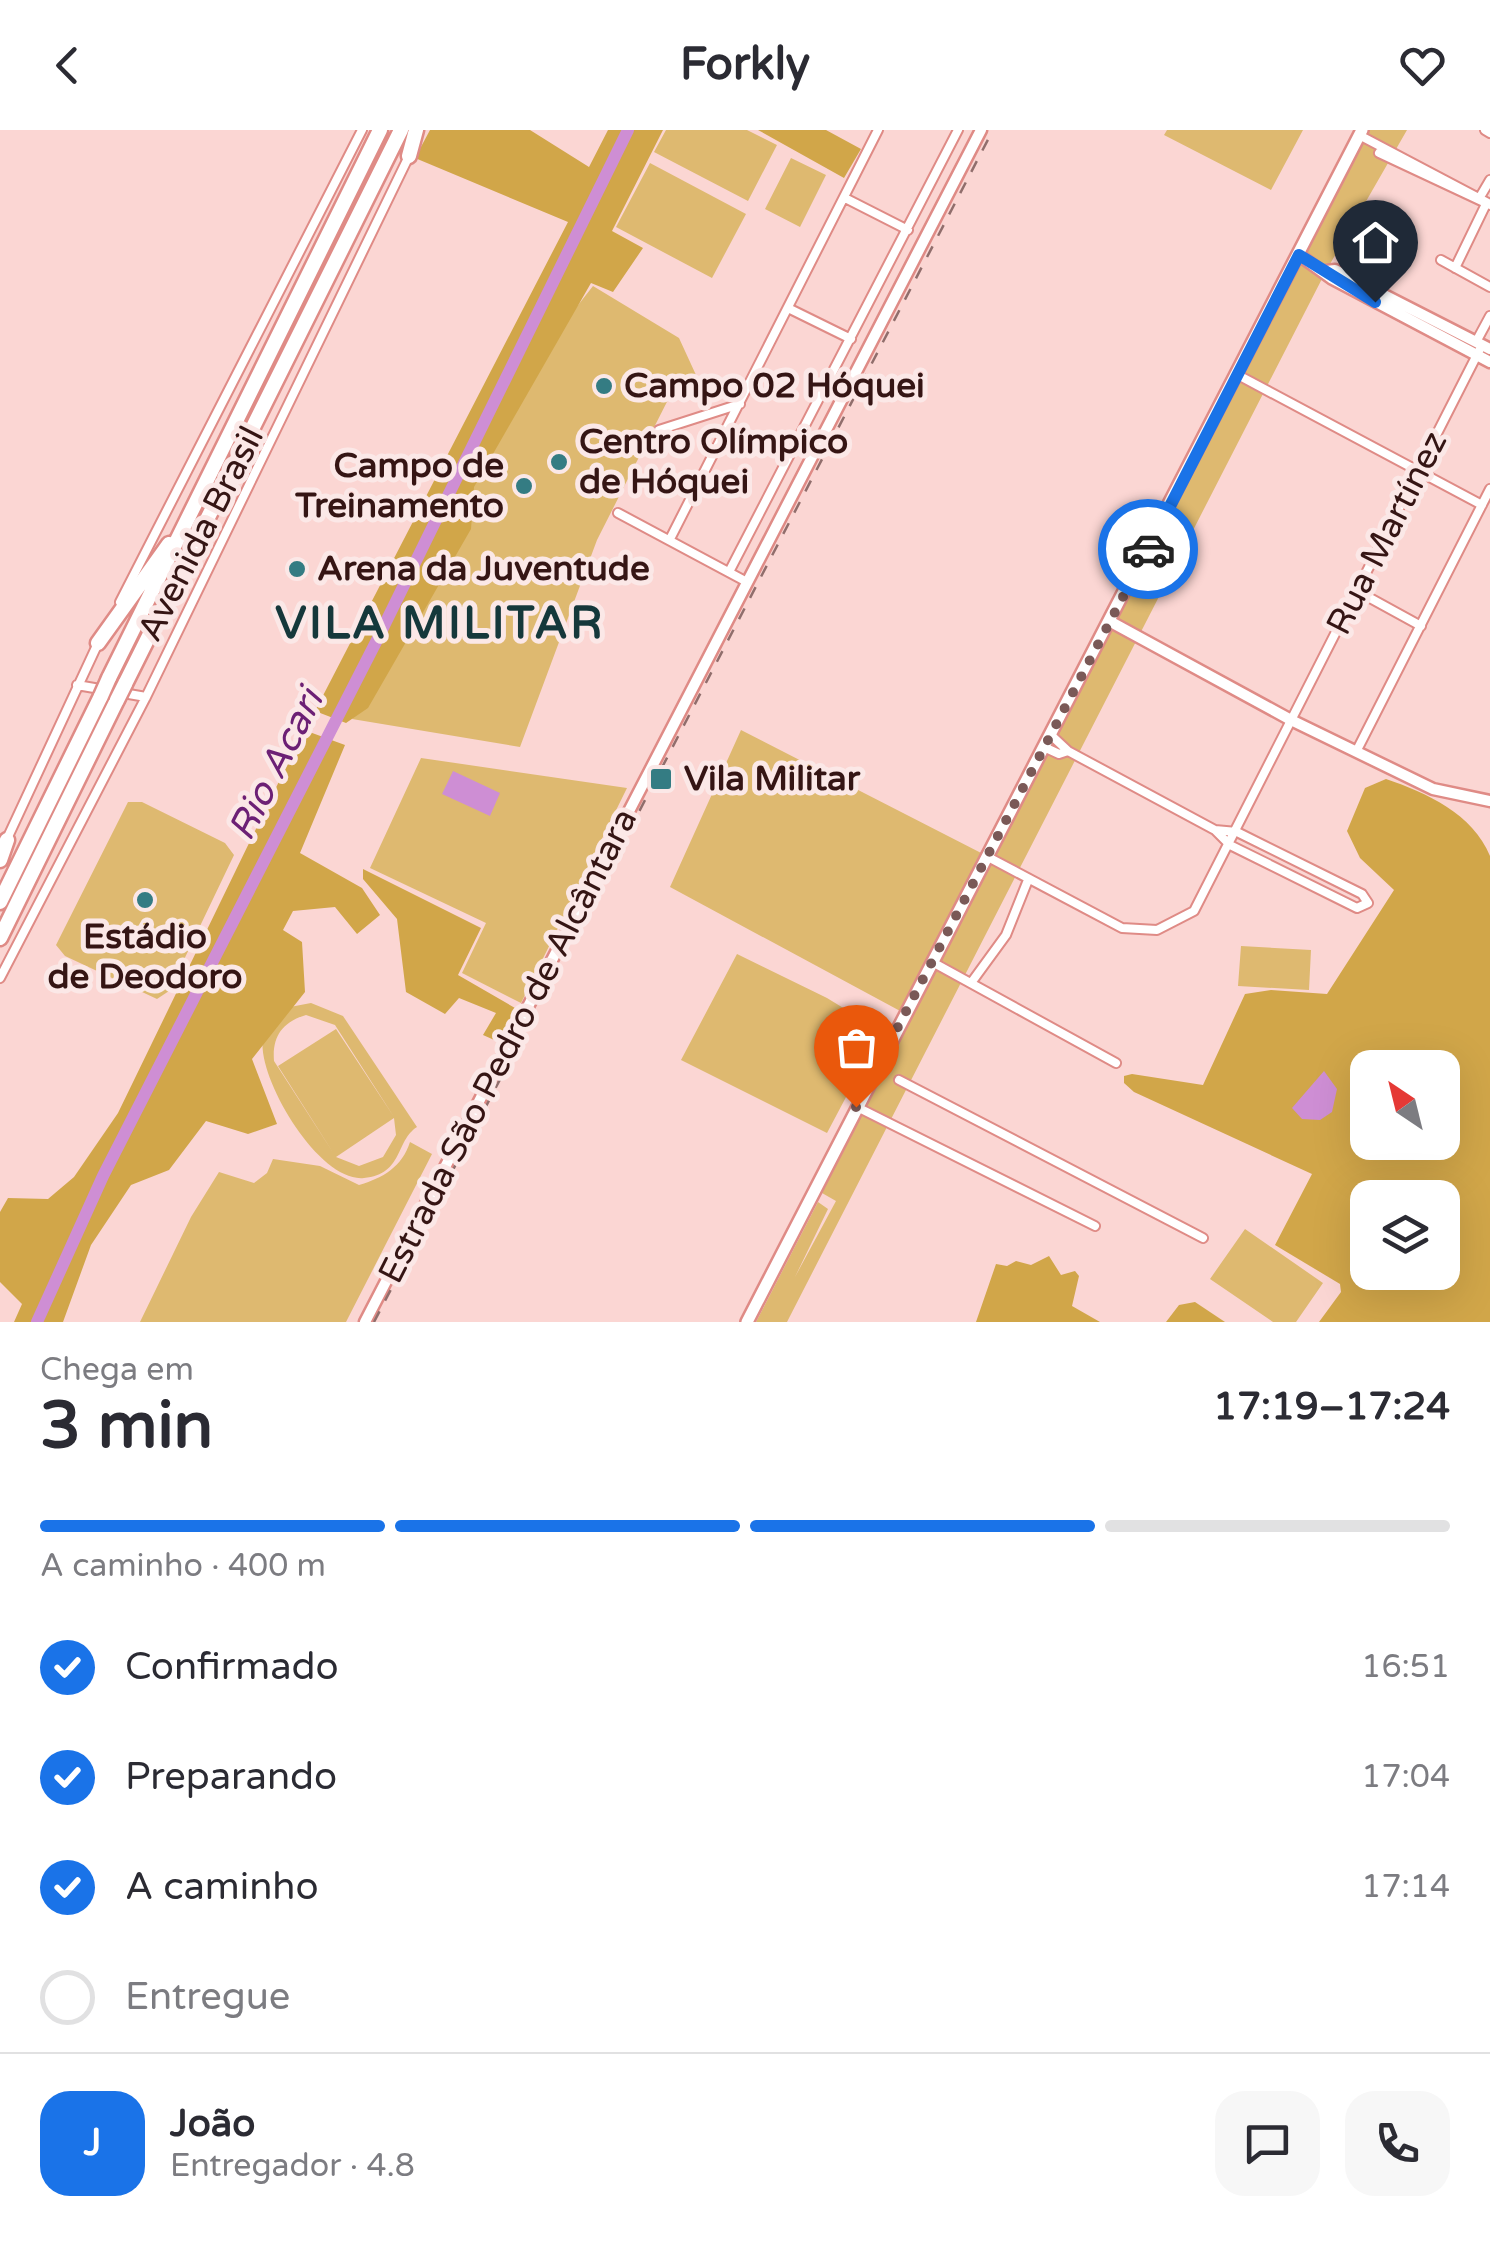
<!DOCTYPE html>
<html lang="pt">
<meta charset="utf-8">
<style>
body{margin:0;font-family:"Varela Round",sans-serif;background:#f7f7f7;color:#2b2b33;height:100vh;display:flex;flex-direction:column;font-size:38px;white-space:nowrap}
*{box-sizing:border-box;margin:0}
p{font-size:32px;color:#7c7c81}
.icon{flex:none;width:55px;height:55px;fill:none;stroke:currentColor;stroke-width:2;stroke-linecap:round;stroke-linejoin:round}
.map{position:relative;height:1192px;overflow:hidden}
.side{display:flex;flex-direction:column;background:#fff;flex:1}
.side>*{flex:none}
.needle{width:65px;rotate:325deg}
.fabs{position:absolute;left:1350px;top:920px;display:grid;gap:20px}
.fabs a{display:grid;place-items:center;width:110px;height:110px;border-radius:20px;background:#fff;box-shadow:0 10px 40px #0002;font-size:50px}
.pin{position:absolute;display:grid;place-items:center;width:85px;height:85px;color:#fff;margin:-102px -42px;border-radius:50% 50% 50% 0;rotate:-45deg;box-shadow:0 0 10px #0007}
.pin .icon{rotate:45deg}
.courier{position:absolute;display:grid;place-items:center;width:100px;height:100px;margin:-50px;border:8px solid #1a73e8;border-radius:50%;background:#fff;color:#222;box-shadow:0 2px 12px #0007}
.overview em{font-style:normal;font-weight:700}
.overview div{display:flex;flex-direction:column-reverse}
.overview{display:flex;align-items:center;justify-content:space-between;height:170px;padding:0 40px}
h1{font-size:65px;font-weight:700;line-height:75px}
.bar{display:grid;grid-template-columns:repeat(4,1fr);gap:15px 10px;align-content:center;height:120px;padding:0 40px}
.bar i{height:12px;border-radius:8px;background:#e1e1e2}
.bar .current{background:#1a73e8}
.bar p{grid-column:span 4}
.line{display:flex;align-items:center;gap:25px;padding:0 40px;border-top:2px solid #e1e1e2}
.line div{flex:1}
.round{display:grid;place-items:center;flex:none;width:105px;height:105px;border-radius:30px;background:#f7f7f7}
ol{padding:0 40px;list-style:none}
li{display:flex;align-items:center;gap:30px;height:110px}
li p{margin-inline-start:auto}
li .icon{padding:10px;border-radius:50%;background:#1a73e8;color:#fff;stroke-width:4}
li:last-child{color:#7c7c81}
li i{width:55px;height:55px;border:5px solid #e1e1e2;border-radius:50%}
header{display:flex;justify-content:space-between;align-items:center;height:130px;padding:0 40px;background:#fff;font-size:45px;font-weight:700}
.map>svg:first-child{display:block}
.green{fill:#deb970;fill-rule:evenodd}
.forest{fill:#d1a649;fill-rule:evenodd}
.water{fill:#ce8ed4}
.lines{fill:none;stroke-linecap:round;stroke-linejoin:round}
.river{stroke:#ce8ed4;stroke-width:12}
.street-casing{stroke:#df8b86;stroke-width:12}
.secondary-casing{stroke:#df8b86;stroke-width:15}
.primary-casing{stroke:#df8b86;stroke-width:16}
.highway-casing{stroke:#df8b86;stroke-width:19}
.street{stroke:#fff;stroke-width:8}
.secondary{stroke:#fff;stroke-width:10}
.primary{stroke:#fff;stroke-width:11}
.highway{stroke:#fff;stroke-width:14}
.rail{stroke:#906e6c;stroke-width:2.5;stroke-dasharray:12 12;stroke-linecap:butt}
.highway-bridge-casing{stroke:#df8b86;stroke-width:19;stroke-linecap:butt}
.highway-bridge{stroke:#fff;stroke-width:14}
.done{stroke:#7a5957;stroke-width:10;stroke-dasharray:0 18}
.route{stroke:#1a73e8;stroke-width:12}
.poi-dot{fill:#347c83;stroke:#fbe8e7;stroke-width:4}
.labels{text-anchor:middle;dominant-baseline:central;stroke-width:10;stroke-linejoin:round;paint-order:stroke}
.poi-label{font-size:35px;font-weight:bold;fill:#351514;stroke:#fbe8e7;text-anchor:start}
.street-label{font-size:35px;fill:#351514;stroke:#fbe8e7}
.water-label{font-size:38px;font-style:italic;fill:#6c2075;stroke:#fbe8e7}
.district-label{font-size:45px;font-weight:bold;letter-spacing:2.5px;fill:#15383b;stroke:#fbe8e7}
</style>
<header><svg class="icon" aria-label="back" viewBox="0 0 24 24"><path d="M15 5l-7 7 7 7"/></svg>Forkly<svg class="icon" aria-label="heart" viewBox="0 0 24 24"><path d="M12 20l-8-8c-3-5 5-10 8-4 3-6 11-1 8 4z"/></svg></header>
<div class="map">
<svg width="1490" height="1192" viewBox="0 0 1490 1192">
<rect width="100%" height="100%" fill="#fbd6d3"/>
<path class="green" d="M666,0H747L777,15L748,71L654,22Z
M1167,0H1303L1271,60L1164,5Z
M1363,0H1407L1326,141L787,1192H756L818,1072L828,1079L795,1147L836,1071L815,1059L902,882L670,757L741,600L987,726Z
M791,28L826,45L800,97L765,79Z
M650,33L746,84L712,148L616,97Z
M593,156L679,208L696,245L676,254L597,410L520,617L352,589L532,234Z
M421,628L627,658L521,873L462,843L486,793L370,738Z
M128,672H142L225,713L234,725L169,861L157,869L65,826L56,815Z
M1241,816L1311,820L1309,860L1238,856Z
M737,824L827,868L881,901L827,1003L681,930Z
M311,873L343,886L417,997C395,1011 404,1044 364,1048C319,1053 256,947 263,908L290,877ZM306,885L335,895L394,987L336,899L278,936L334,1024L274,931C272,907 282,892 306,885ZM394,988L396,1005L383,1027L359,1036L336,1027Z
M410,1012L432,1024L346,1192H140L191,1087L219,1042L254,1053L267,1043L273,1029L320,1036L359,1055C383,1048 402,1037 410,1012Z
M1245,1099L1323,1153L1296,1192H1273L1210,1149Z"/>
<path class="forest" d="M430,0H530L589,37L608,0H663L612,101L643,118L613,162L591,153L474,357L471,399L368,578L346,593L315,581L568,92L415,28Z
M758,0H826L861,19L844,48Z
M304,600L345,615L300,723L362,758L380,785L357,804L335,777L293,781L283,800L302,812L305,862L252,929L277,994L248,1004L206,991L169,1040L131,1055L91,1115L63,1192H14L22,1174L0,1152V1082L8,1068L48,1069L74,1047L118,983Z
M1386,649C1427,663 1473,684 1490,726V1192H1319L1341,1162L1340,1154L1275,1115L1312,1044L1134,962L1124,953V946L1132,944L1203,955L1245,864L1271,860L1327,864L1394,760L1360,728L1347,701L1365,658ZM1368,938H1442V1012H1368ZM1368,1068H1442V1142H1368Z
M363,739L481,798L458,845L515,878L501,913L483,905L496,883L459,868L445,884L406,862L397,789L363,749Z
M1049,1126L1061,1145L1075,1141L1079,1146L1072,1176L1100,1192H976L996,1134L1007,1136L1016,1131L1031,1135Z
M1195,1172L1225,1192H1166L1179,1175Z"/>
<path class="water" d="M453,641L500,663L490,686L442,664Z
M1324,941L1337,959L1332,982L1320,990L1302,989L1292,978Z"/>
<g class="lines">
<path class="river" d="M37,1192L103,1046L376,512L628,0"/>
<g class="street-casing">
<path id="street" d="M1485,0L1490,3
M1359,5L1490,74
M1379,23L1490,75
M1480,67L1490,50
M845,68L908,100
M1441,130L1490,157
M1455,138L1486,74
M788,178L851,209
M1476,212L1490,186
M1238,245L1482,375
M659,300L740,274
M618,383L747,452
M670,409L878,0
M729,442L958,0
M1359,462L1421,496
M120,472L362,0
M77,555L146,567
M1052,606L1068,621L1215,700L1230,715L1357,778L1368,773L1362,764L1237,702L1215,700
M1046,618L1059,624L1068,621
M1356,622L1490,359
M6,711L99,511
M988,727L1122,798L1157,800L1194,781L1482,215
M934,833L1116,933
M0,848L146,567L410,24
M971,853L1006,805L1028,750
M899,950L1203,1108
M857,977L1095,1096"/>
</g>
<g class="secondary-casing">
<path id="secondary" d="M1299,125L1331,148L1490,232
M1326,141L1335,140L1490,219
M1111,492L1291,590L1433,659L1490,671
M365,1192L981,0"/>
</g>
<g class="primary-casing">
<path id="primary" d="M747,1192L1362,0"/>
</g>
<g class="highway-casing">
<path id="highway" d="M409,26L416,0
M98,513L169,414
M109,548L380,0
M125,554L401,0
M0,730L7,710
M0,772L101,566
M0,808L117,570"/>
</g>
<use href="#street" class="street"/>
<use href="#secondary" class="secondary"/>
<use href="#primary" class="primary"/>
<use href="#highway" class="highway"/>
<path class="rail" d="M374,1192L993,0"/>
<g class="highway-bridge-casing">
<path id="highway-bridge" d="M101,566L109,548
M117,570L125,554"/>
</g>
<use href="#highway-bridge" class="highway-bridge"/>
</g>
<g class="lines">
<path class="done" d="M856,977L1148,419"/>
<path class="route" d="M1148,419L1299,125L1375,172"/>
</g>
<g class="poi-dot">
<circle cx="604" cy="256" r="10"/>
<circle cx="559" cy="332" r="10"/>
<circle cx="524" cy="356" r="10"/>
<circle cx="297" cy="439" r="10"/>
<rect x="649" y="637" width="24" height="24" rx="5"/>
<circle cx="145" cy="770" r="10"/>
</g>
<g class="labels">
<g class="poi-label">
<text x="624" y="256">Campo 02 Hóquei</text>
<text x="579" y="312">Centro Olímpico<tspan x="579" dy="40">de Hóquei</tspan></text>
<text x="504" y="336" text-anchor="end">Campo de<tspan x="504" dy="40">Treinamento</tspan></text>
<text x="317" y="439">Arena da Juventude</text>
<text x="684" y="649">Vila Militar</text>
<text x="145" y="807" text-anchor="middle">Estádio<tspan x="145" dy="40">de Deodoro</tspan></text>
</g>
<g class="street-label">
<text transform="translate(1387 403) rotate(-63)">Rua Martínez</text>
<text transform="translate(201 404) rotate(-63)">Avenida Brasil</text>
<text transform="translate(508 916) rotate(-63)">Estrada São Pedro de Alcântara</text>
</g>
<g class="water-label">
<text transform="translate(276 635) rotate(-63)">Rio Acari</text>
</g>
<g class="district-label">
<text x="440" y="494">VILA MILITAR</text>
</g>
</g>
</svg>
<div class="fabs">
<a><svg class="needle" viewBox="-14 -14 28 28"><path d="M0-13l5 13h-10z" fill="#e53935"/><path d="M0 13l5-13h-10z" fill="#7c7c81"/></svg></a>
<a><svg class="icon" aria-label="layers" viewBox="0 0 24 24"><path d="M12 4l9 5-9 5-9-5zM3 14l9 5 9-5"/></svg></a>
</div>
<div class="pin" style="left:856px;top:977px;background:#ea580c"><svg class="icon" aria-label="bag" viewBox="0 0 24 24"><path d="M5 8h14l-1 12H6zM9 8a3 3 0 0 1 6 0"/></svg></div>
<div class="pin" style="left:1375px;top:172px;background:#1f2937"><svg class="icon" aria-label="home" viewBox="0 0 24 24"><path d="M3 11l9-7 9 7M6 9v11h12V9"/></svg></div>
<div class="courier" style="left:1148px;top:419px"><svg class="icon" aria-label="car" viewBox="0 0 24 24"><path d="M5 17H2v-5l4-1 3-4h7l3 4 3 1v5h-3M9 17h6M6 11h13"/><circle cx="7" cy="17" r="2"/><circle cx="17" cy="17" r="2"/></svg></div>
</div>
<section class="side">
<div class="overview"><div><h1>3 min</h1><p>Chega em</p></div><em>17:19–17:24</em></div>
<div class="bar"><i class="current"></i><i class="current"></i><i class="current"></i><i></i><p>A caminho · 400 m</p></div>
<ol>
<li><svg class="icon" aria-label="check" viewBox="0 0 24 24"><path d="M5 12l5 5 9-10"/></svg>Confirmado<p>16:51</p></li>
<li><svg class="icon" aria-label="check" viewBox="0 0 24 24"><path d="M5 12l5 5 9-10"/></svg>Preparando<p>17:04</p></li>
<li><svg class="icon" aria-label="check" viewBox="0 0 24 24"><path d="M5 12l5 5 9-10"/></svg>A caminho<p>17:14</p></li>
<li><i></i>Entregue</li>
</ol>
<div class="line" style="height:180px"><b class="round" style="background:#1a73e8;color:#fff">J</b><div><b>João</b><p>Entregador · 4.8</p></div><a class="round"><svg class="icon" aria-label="chat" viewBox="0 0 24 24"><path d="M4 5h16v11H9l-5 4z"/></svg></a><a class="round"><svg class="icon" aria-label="phone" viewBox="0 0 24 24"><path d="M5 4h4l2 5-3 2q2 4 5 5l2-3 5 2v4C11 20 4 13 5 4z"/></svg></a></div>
</section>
